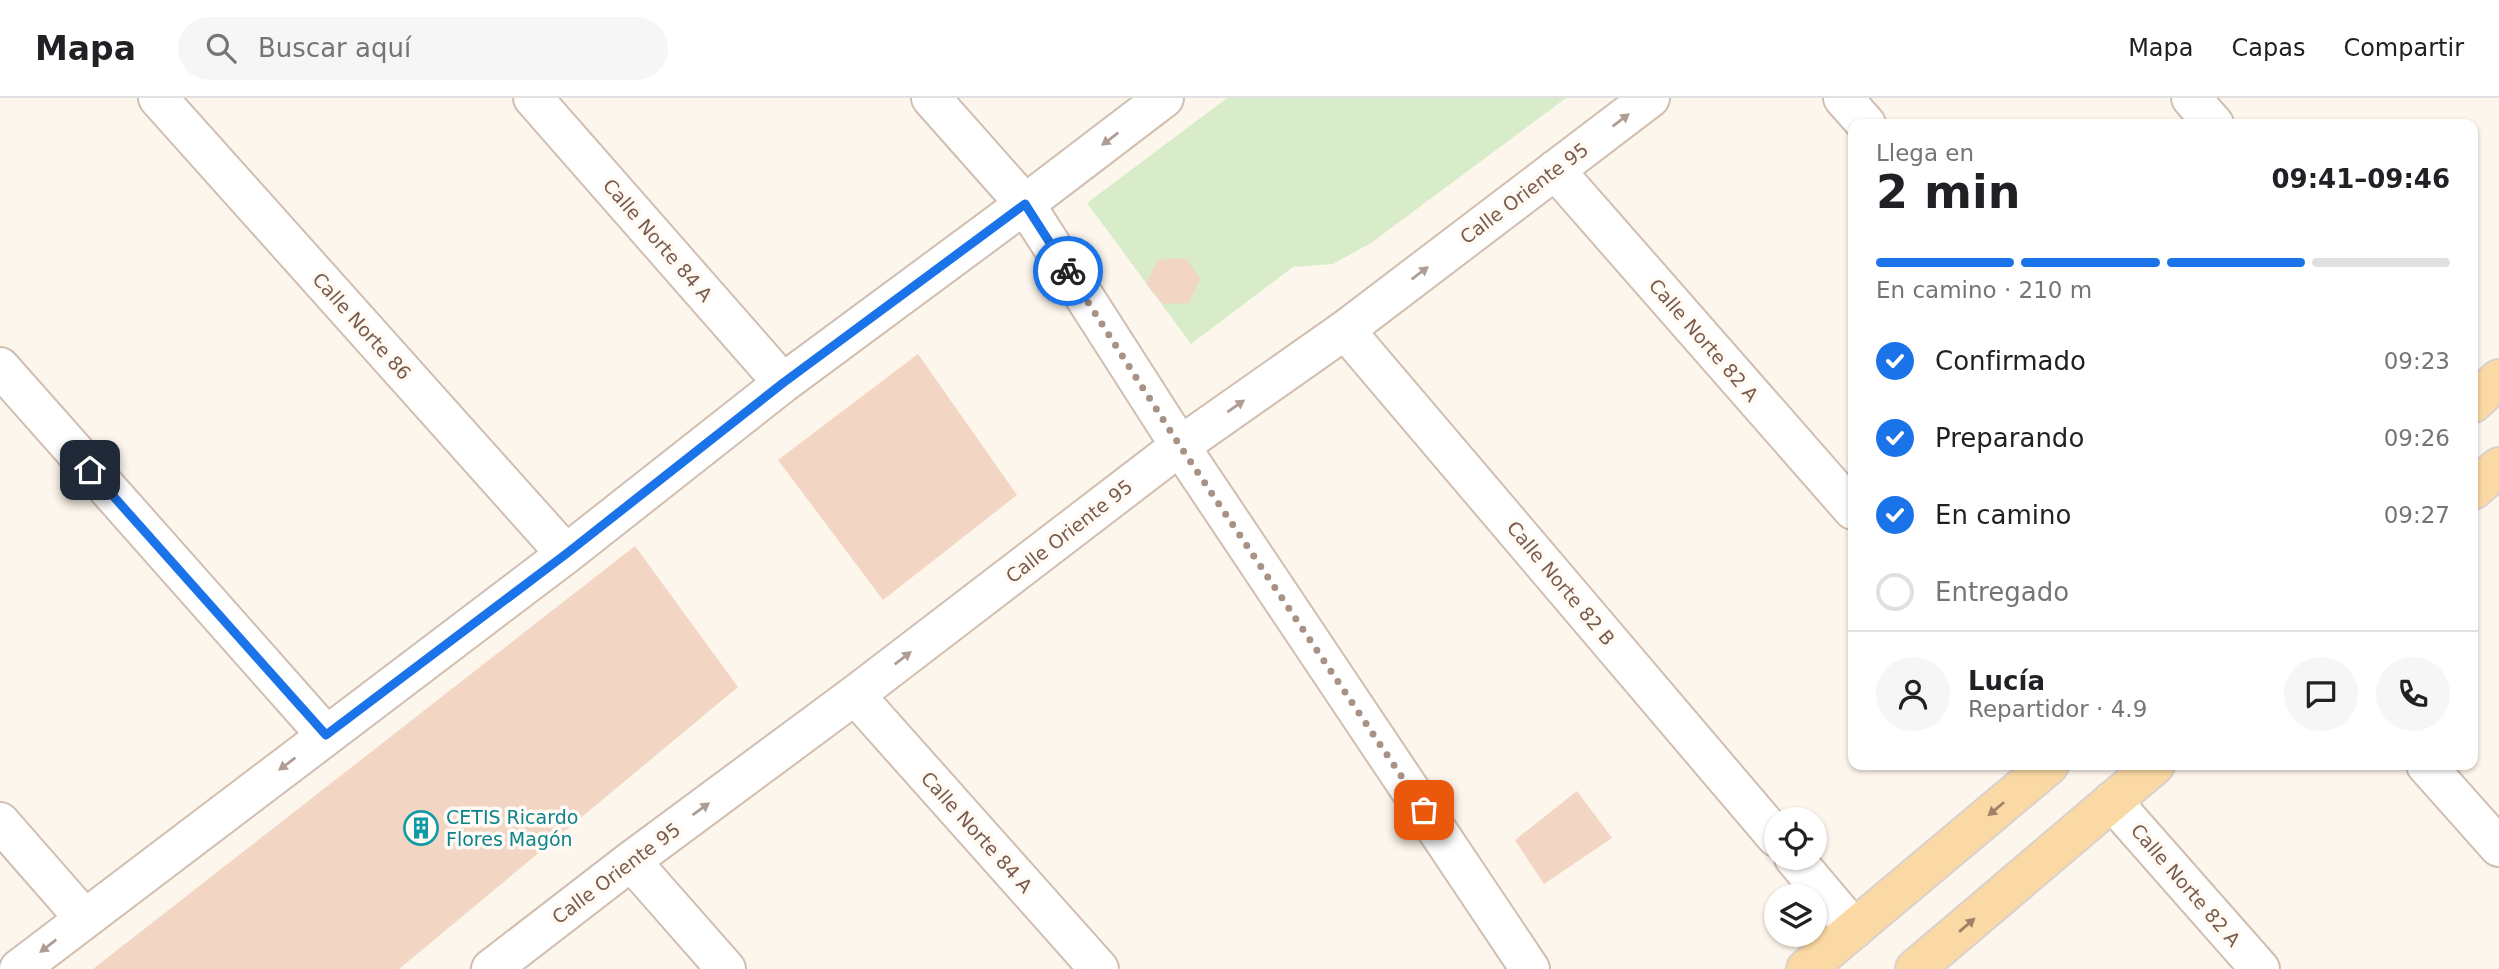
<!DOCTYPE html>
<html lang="es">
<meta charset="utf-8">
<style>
body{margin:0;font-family:"DejaVu Sans",sans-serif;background:#f6f6f6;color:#202124;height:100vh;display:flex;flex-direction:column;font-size:26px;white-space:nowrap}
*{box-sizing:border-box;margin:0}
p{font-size:23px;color:#757577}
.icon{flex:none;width:38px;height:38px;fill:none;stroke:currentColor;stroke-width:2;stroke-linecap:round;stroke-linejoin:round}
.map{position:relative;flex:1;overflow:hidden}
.panel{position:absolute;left:1848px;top:21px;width:630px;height:651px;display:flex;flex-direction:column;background:#fff;border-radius:14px;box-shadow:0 2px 5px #0004}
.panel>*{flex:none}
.tools{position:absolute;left:1764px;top:709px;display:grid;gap:14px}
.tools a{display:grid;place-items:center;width:63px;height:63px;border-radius:50%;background:#fff;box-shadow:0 2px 5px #0004;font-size:35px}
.pin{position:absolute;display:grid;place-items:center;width:60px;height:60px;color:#fff;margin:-30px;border-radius:14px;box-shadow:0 4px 10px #0006}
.courier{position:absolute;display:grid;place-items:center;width:70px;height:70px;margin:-35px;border:5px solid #1a73e8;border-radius:50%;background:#fff;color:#222;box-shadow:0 2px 9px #0007}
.summary em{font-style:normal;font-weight:700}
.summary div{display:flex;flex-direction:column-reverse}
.summary{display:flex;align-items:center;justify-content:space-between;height:119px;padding:0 28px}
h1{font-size:46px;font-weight:700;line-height:52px}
.bar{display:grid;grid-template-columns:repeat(4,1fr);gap:10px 7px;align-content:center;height:84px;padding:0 28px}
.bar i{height:9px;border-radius:5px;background:#e0e0e0}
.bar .active{background:#1a73e8}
.bar p{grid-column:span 4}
.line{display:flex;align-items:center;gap:18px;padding:0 28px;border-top:2px solid #e0e0e0}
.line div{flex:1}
.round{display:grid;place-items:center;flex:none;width:74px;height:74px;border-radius:37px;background:#f6f6f6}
ol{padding:0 28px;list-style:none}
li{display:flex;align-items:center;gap:21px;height:77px}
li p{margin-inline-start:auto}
li .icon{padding:7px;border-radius:50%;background:#1a73e8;color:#fff;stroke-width:4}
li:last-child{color:#757577}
li i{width:38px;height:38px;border:4px solid #e0e0e0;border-radius:50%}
header{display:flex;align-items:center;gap:42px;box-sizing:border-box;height:98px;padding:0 35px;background:#fff;border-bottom:2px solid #e0e0e0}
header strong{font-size:33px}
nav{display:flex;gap:38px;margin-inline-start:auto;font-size:24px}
.search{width:490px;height:63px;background:#f6f6f6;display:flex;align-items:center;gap:18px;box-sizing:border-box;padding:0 24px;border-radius:38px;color:#757577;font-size:26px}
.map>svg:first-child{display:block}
.green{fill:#d8ecc9}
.building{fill:#f3d5c3}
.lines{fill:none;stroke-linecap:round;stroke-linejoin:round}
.minor-casing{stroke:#d1beb0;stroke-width:42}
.tertiary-casing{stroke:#d1beb0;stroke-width:42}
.primary-casing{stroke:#dad1cd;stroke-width:42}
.minor{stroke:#fff;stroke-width:38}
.tertiary{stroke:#fff;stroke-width:38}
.primary{stroke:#fbd9a5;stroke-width:38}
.oneway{fill:#af9d94}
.oneway2{fill:#a18267}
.done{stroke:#a89285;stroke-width:7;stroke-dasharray:0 12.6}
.route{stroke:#1a73e8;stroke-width:9}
.labels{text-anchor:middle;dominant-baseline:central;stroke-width:7;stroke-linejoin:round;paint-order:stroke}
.street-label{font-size:19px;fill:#7a5c4d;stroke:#fffaf3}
.culture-label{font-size:19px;fill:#0d838f;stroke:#fffaf3;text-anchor:start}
</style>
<header>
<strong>Mapa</strong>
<div class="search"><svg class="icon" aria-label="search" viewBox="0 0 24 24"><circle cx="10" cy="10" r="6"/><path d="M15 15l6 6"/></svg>Buscar aquí</div>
<nav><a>Mapa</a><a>Capas</a><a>Compartir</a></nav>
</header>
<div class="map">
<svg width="2499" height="871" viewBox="0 0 2499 871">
<rect width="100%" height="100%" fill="#fdf6ec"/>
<path class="green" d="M1227,0H1566L1371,145L1333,166L1293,169L1191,246L1087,105Z"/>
<path class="building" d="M1186,160L1200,181L1189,205L1163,206L1146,186L1158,162Z
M918,256L1017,397L883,502L778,362Z
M635,448L738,589L399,871H93Z
M1577,693L1612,740L1544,786L1515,742Z"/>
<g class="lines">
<g class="minor-casing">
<path id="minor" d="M158,0L566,456
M533,0L783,285
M1843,0L1866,26
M2191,0L2214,26
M1555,72L1853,412
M1345,232L1776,739
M0,269L326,637
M855,597L1099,871
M2426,667L2499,749
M2112,703L2260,871
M0,724L84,820
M1794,760L1854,831
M631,763L726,871
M19,871L566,456L783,285L1025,106L931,0
M491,871L631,763L855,597L1180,348"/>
</g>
<g class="tertiary-casing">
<path id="tertiary" d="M1164,0L1025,106L1180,348L1530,871
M1180,348L1345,232L1650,0"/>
</g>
<g class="primary-casing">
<path id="primary" d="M2473,305L2499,281
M2473,392L2499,369
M1806,871L2049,667
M1915,871L2155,667"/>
</g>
<use href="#minor" class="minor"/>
<use href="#tertiary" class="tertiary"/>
<use href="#primary" class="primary"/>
</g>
<defs><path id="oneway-solid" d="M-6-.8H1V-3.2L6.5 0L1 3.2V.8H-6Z" transform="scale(1.75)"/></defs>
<g class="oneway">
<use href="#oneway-solid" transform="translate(1621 22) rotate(-37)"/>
<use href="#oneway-solid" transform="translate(1110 41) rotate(143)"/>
<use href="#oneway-solid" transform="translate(1420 175) rotate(-37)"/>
<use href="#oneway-solid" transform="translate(1236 308) rotate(-35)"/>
<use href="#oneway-solid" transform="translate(903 560) rotate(-38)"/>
<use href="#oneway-solid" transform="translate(287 666) rotate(143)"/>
<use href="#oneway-solid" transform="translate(701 711) rotate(-36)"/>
<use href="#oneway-solid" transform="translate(48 848) rotate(142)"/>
</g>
<g class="oneway2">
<use href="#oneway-solid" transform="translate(1996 711) rotate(140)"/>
<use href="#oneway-solid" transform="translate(1967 827) rotate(-41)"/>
</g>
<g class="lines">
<path class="done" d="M1068,173L1180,348L1424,712"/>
<path class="route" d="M90,372L326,637L566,456L783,285L1025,106L1068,173"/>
</g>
<defs>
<g id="building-ring" transform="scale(1.75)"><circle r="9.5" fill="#fffaf3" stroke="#0f9aa8" stroke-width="1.5"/><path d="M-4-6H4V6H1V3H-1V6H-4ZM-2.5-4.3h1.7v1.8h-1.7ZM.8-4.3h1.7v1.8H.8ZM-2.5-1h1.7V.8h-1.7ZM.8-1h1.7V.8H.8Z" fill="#0f9aa8"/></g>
</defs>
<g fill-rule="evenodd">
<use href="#building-ring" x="421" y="730"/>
</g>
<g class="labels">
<g class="street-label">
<text transform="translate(1524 95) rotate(-37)">Calle Oriente 95</text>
<text transform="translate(658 142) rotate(49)">Calle Norte 84 A</text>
<text transform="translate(362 228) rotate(48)">Calle Norte 86</text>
<text transform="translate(1704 242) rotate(49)">Calle Norte 82 A</text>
<text transform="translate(1069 433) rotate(-38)">Calle Oriente 95</text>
<text transform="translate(1561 485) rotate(50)">Calle Norte 82 B</text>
<text transform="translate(977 734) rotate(48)">Calle Norte 84 A</text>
<text transform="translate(616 775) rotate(-37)">Calle Oriente 95</text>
<text transform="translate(2186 787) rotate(49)">Calle Norte 82 A</text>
</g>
<g class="culture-label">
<text x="446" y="719">CETIS Ricardo<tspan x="446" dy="22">Flores Magón</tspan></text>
</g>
</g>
</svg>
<div class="tools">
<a><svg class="icon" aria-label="locate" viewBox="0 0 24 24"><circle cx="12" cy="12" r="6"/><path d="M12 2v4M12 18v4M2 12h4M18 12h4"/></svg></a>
<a><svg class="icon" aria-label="layers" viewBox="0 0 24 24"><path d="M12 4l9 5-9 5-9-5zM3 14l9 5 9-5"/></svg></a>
</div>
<div class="pin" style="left:1424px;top:712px;background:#ea580c"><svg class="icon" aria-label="bag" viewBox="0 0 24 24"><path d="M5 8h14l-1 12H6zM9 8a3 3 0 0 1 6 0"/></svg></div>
<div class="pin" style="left:90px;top:372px;background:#1f2937"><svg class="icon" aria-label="home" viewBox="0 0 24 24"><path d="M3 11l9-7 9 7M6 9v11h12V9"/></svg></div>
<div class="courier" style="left:1068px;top:173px"><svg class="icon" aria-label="bike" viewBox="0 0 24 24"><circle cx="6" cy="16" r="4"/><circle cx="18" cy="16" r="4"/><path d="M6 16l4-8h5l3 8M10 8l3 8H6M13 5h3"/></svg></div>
<section class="panel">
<div class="summary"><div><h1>2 min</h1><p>Llega en</p></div><em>09:41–09:46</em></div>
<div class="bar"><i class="active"></i><i class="active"></i><i class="active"></i><i></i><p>En camino · 210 m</p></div>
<ol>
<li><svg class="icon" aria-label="check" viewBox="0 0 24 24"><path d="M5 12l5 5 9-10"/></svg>Confirmado<p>09:23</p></li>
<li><svg class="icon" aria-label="check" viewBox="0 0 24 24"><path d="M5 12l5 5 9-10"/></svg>Preparando<p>09:26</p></li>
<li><svg class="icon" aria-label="check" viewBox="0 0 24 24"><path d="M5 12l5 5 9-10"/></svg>En camino<p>09:27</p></li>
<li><i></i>Entregado</li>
</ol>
<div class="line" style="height:126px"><a class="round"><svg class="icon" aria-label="person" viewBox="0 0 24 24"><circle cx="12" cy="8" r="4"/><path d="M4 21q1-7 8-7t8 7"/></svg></a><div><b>Lucía</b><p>Repartidor · 4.9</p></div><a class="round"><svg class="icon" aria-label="chat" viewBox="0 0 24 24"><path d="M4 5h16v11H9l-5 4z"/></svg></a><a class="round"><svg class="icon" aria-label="phone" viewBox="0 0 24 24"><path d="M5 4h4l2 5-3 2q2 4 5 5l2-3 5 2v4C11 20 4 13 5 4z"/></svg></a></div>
</section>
</div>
